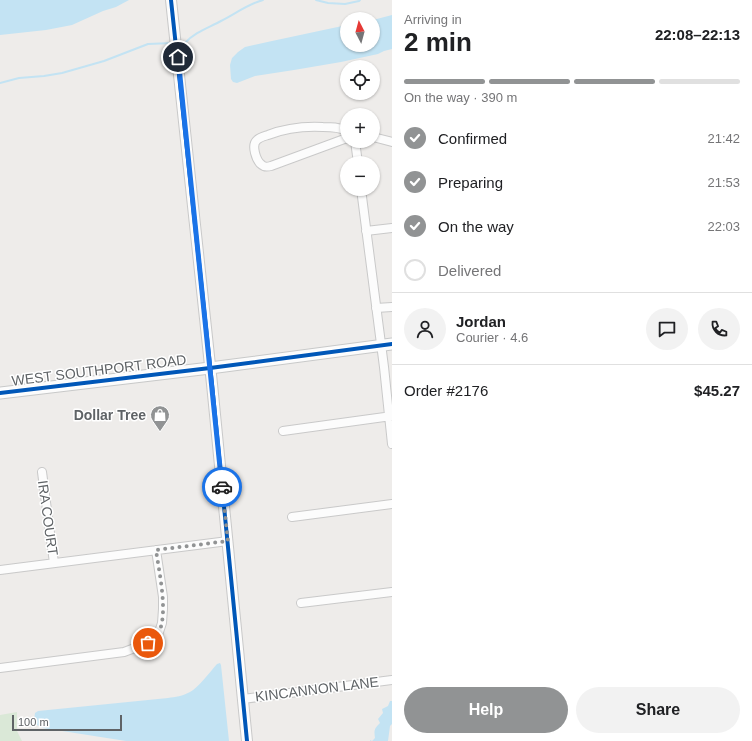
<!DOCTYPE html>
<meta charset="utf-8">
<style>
body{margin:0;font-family:Helvetica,sans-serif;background:#f2f2f2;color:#202124;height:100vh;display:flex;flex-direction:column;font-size:15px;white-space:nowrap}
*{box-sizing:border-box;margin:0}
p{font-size:13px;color:#757577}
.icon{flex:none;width:22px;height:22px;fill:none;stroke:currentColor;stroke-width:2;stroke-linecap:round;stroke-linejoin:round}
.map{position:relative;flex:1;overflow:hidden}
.drawer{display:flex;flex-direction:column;background:#fff;width:360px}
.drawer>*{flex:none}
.needle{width:26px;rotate:354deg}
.tools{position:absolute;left:340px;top:12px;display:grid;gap:8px}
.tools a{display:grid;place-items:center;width:40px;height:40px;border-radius:50%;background:#fff;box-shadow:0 1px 3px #0004;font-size:20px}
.scale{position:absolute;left:12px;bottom:10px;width:110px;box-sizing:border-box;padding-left:4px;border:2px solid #5f6366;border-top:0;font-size:11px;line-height:14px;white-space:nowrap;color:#5f6366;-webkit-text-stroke:3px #fff;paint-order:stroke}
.pin{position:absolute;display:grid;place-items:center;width:34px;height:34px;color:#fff;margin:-17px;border:2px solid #fff;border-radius:50%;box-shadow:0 1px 4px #0007}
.courier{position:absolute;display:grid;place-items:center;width:40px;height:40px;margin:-20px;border:3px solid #1a73e8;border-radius:50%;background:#fff;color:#222;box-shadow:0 1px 5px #0007}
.summary em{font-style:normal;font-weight:700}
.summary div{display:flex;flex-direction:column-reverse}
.summary{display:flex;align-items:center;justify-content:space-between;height:68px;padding:0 12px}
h1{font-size:26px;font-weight:700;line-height:30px}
.bar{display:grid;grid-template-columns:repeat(4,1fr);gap:6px 4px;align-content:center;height:48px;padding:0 12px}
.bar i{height:5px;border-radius:3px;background:#e0e0e0}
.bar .active{background:#919394}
.bar p{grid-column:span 4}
.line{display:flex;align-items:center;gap:10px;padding:0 12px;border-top:1px solid #e0e0e0}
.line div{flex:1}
.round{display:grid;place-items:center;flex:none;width:42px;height:42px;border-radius:21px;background:#f2f2f2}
ol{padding:0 12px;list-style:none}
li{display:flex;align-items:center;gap:12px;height:44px}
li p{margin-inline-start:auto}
li .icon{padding:4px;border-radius:50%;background:#919394;color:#fff;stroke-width:4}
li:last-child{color:#757577}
li i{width:22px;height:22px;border:2px solid #e0e0e0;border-radius:50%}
.cta{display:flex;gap:8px;margin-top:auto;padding:8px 12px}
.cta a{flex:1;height:46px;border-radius:24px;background:#919394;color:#fff;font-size:16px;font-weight:700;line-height:46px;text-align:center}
.cta a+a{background:#f2f2f2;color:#202124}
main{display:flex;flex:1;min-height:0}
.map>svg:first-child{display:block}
.green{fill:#dae8d7}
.water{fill:#c3e3f3}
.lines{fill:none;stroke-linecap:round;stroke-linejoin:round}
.stream{stroke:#c3e3f3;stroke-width:2}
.minor-casing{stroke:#c9c9c9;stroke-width:10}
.tertiary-casing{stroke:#c9c9c9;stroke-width:12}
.secondary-casing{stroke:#c8c9c9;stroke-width:13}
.minor{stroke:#fcfcfc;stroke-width:8}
.tertiary{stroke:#fcfcfc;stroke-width:10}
.secondary{stroke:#fcfcfc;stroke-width:11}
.cycleway-casing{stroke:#fff;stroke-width:6}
.cycleway{stroke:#0057b8;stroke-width:4}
.done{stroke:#919394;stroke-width:4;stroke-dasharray:0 7.2}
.route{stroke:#1a73e8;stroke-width:5}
.labels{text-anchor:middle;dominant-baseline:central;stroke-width:3;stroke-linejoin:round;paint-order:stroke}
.street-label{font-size:14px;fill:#5f6366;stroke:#fff}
.poi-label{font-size:14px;font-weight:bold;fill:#5f6366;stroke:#fff;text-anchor:end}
</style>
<main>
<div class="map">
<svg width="392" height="741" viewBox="0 0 392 741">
<rect width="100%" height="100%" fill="#eeecea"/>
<path class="green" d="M17,712V731L22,741H0V715Z"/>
<path class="water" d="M0,0H129L116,7L103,11L72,25L46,30L0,35Z
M392,15V49L384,51L378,54L341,62L294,70L255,76L237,83L233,82L231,79L230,65L232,58L238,52L245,47L272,41L347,25V45H373V20Z
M220,663L221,665L229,741H126L43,728L35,724L34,720L35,713L38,711L168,698C175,697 183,696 190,692C198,688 210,672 217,664Z
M390,701H392V724L390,726L388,741H370V740L372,741L375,738C374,730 374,729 380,723L378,719L383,713L382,709L388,706Z"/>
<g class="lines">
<path class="stream" d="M316,0L328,3L345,4L359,1L360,0
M178,43H185C195,32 208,28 221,21C235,14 248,4 263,0
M0,83L19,78L44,76L62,73L104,61L148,44L172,43"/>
<g class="minor-casing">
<path id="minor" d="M347,131C339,127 331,127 323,127C304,126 286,128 268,135C265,136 260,137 257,140C251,145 256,161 262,165C264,167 267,167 271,166L347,138
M373,137L392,142
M355,141L358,163
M361,189L384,367L392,444
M366,231L392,228
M376,308L392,307
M283,431L392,416
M42,472L54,563
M292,517L392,504
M0,570L228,541
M301,603L392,592
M0,668L124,652L148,643L158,635L162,623L163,609V597L156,550
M243,699L392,680"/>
</g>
<g class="tertiary-casing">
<path id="tertiary" d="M171,0L212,384L247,741"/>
</g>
<g class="secondary-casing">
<path id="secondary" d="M0,393L210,368L392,344"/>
</g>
<use href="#minor" class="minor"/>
<use href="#tertiary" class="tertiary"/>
<use href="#secondary" class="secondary"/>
<g class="cycleway-casing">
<path id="cycleway" d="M171,0L212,384L247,741
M0,393L210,368L392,344"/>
</g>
<use href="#cycleway" class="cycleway"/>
</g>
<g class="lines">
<path class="done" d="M148,643C151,640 156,638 158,634C169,615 159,572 156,550L228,541L222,487"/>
<path class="route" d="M178,57L222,487"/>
</g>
<defs>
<g id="shop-pin" transform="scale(1)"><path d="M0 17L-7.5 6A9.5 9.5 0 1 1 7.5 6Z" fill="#919394" stroke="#fff"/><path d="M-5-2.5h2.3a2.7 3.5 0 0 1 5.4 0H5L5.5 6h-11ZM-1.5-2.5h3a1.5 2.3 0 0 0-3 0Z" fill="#fff"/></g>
</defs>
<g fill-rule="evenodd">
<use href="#shop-pin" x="160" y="415"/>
</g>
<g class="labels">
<g class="street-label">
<text transform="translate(99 370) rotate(-7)">WEST SOUTHPORT ROAD</text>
<text transform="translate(48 518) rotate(82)">IRA COURT</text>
<text transform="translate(317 689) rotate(-7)">KINCANNON LANE</text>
</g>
<g class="poi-label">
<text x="146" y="415">Dollar Tree</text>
</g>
</g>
</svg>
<div class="tools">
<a><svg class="needle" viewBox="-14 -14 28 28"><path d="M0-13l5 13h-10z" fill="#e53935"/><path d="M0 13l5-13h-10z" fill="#757577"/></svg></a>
<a><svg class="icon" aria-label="locate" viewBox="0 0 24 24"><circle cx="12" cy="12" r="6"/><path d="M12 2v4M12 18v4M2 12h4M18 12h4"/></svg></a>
<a>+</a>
<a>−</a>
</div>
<div class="scale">100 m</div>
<div class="pin" style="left:148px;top:643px;background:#ea580c"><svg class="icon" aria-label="bag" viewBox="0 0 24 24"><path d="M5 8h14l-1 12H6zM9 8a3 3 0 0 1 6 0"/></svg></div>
<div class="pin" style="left:178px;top:57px;background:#1f2937"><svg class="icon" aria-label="home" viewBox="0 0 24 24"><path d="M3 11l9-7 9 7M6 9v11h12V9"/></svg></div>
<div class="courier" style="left:222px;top:487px"><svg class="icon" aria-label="car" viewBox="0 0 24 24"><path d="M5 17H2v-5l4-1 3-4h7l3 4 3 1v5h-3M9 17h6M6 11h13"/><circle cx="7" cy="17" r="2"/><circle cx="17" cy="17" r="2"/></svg></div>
</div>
<section class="drawer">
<div class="summary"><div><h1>2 min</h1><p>Arriving in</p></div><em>22:08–22:13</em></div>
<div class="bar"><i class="active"></i><i class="active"></i><i class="active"></i><i></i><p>On the way · 390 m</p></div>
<ol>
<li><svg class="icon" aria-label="check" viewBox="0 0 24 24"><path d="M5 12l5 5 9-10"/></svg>Confirmed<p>21:42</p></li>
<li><svg class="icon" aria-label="check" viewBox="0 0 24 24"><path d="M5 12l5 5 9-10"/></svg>Preparing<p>21:53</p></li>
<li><svg class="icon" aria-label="check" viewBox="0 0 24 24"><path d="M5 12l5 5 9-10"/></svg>On the way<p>22:03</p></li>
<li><i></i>Delivered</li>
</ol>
<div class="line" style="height:72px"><a class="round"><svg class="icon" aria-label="person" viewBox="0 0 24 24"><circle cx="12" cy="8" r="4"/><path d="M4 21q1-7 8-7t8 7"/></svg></a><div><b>Jordan</b><p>Courier · 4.6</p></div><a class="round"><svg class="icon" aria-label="chat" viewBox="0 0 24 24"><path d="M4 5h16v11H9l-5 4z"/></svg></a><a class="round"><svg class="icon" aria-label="phone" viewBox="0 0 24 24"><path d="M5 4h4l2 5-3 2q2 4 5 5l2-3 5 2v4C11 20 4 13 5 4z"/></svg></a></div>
<div class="line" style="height:52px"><div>Order #2176</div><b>$45.27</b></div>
<div class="cta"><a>Help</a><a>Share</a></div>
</section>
</main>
